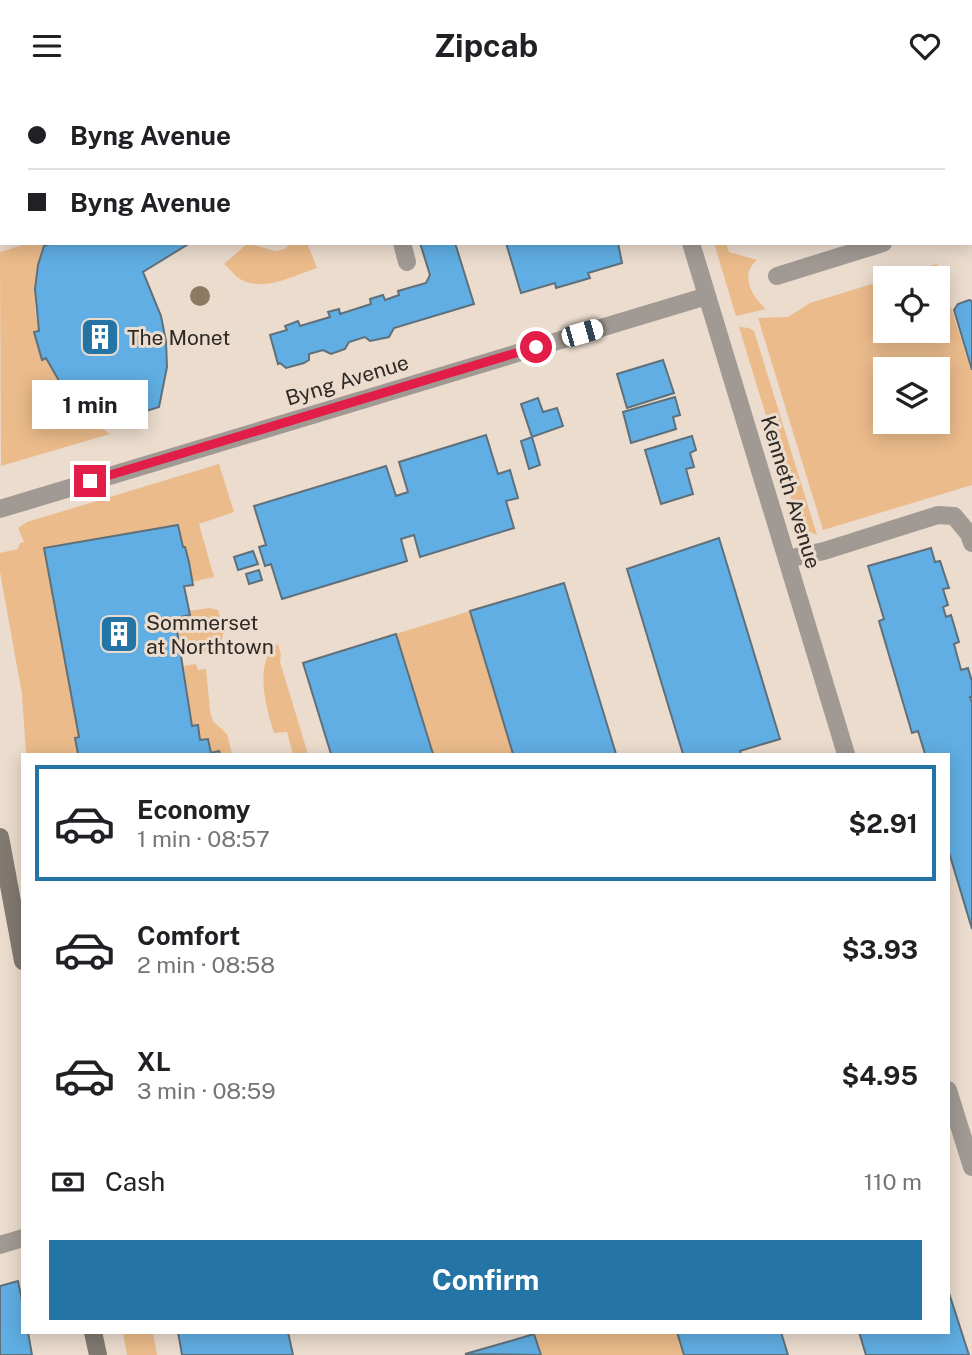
<!DOCTYPE html>
<meta charset="utf-8">
<style>
:root{--surface:#fff;--page:#f2f2f2;--text:#202124;--muted:#757577;--line:#e0e0e0;--accent:#2474a6}
body{margin:0;font-family:"Public Sans",sans-serif;background:var(--page);color:var(--text);height:100vh;display:flex;flex-direction:column;font-size:26px;white-space:nowrap}
*{box-sizing:border-box;margin:0}
p{font-size:23px;color:var(--muted)}
.icon{flex:none;width:38px;height:38px;fill:none;stroke:currentColor;stroke-width:2;stroke-linecap:round;stroke-linejoin:round}
.map{position:relative;flex:1;overflow:hidden}
.panel{position:absolute;left:21px;top:662px;width:929px;height:581px;display:flex;flex-direction:column;background:var(--surface);border-radius:0px;box-shadow:0 4px 18px #0003}
.panel>*{flex:none}
.top-card{position:absolute;left:0px;top:0px;width:973px;height:154px;box-shadow:0 4px 18px #0003;display:grid;align-content:center;height:154px;padding:0 28px;background:var(--surface)}
.fabs{position:absolute;left:873px;top:175px;display:grid;gap:14px}
.fabs a{display:grid;place-items:center;width:77px;height:77px;border-radius:0px;background:var(--surface);box-shadow:0 4px 18px #0003;font-size:35px}
.end{position:absolute;width:32px;height:32px;margin:-16px;border:9px solid #e11d48;background:#fff;box-shadow:0 0 0 4px #fff}
.from{border-radius:50%}
.bubble{position:absolute;height:49px;border-radius:0px;background:var(--surface);box-shadow:0 4px 18px #0003;font-size:23px;font-weight:700;line-height:49px;text-align:center}
.car{position:absolute;width:21px;height:42px;margin:-21px -10px;border-radius:9px;box-shadow:0 0 5px 2px #0007;background:linear-gradient(#fff 24%,#345 0 40%,#fff 0 76%,#345 0 86%,#fff 0)}
.top-card b{display:flex;align-items:center;gap:24px;height:66px;font-size:26px}
.top-card b+b{border-top:2px solid var(--line)}
.top-card i{width:18px;height:18px;background:var(--text)}
ul{padding:12px 0 0;list-style:none}
li{display:flex;align-items:center;gap:21px;height:116px;margin:0 14px 10px;padding:0 14px;border:4px solid transparent;border-radius:0px}
li div{flex:1}
li b{display:block;font-size:26px}
li em{font-style:normal;font-weight:700}
li.active{border-color:var(--accent)}
li>.icon{width:63px;height:63px;stroke-width:1.5}
.pay{display:flex;align-items:center;gap:18px;height:77px;padding:0 28px;font-size:26px}
.pay p{margin-inline-start:auto}
.action{display:flex;gap:14px;margin-top:auto;padding:14px 28px}
.action a{flex:1;height:80px;border-radius:0px;background:var(--accent);color:#fff;font-size:28px;font-weight:700;line-height:80px;text-align:center}
header{display:flex;justify-content:space-between;align-items:center;height:91px;padding:0 28px;background:var(--surface);font-size:32px;font-weight:700}
.map>svg:first-child{display:block}
</style>
<header><svg class="icon" aria-label="menu" viewBox="0 0 24 24"><path d="M4 6h16M4 12h16M4 18h16"/></svg>Zipcab<svg class="icon" aria-label="heart" viewBox="0 0 24 24"><path d="M12 20l-8-8c-3-5 5-10 8-4 3-6 11-1 8 4z"/></svg></header>
<div class="map">
<svg width="972" height="1264" viewBox="0 0 972 1264">
<rect width="100%" height="100%" fill="#ebdcce"/>
<path fill="#ebbb8b" fill-rule="evenodd" d="M29,152H42L44,155C35,182 31,211 39,240L34,242L42,268L46,267C60,299 81,323 110,343L1,375L0,161Z
M248,152L275,160L285,158L290,152H307L317,177C295,184 262,202 240,188C233,184 230,177 224,173Z
M714,152H726L729,161L757,169C739,184 752,206 766,218L736,225Z
M937,173L972,282V394L823,439L758,227L788,226L810,212L885,189L886,240H938V187H890ZM886,278H938V331H886Z
M739,236L749,237L754,240L817,444L810,441L799,433Z
M219,373L234,421L199,433L214,486L192,491L178,434L44,458L79,646L75,647L78,663H26L22,603L0,481V462L18,458L20,452L24,451L18,437L27,431Z
M209,517L218,519L224,538L220,560L202,562L200,555L181,558L175,527L189,524V520Z
M470,520L513,663H433L396,543Z
M278,553L281,564L280,571L308,663H293L287,641L274,642C266,618 253,569 278,553Z
M196,573L198,579L206,578L210,620L213,630L227,643L232,663H220L219,660L211,662L200,649L198,634L192,635L184,575Z
M123,1241H153L157,1264H127Z
M541,1241H677L684,1264H541L534,1243Z"/>
<path fill="#60aee3" stroke="#60707b" stroke-width="2" d="M467,0H577V2H468Z
M52,152H190L143,181L161,225L166,250L167,276L159,316L98,335L81,320L66,302L46,267L42,269L34,241L39,240L35,198L38,174L44,155Z
M420,152H455L474,213L394,237L389,246L370,250L365,246L349,251L345,258L331,263L323,259L309,263V269L304,272L286,277L280,272L278,273L270,244L287,239L285,235L298,230L300,235L330,226L328,221L339,218L340,223L371,213L370,208L383,204L385,209L399,204L398,200L426,192L430,184Z
M506,152H618L622,172L588,182L590,187L556,197L555,192L521,202Z
M969,209L972,210V279L954,219L958,213Z
M663,269L674,302L627,317L617,283Z
M675,306L680,324L673,326L676,338L631,352L623,321Z
M538,307L543,321L557,317L563,335L532,346L521,313Z
M486,344L498,383L510,379L518,407L506,410L514,437L420,466L414,444L401,448L407,470L282,508L271,473L265,475L259,456L266,454L254,415L386,375L396,405L408,401L399,371Z
M692,345L696,359L690,362L694,376L686,378L693,403L661,413L645,359Z
M532,346L540,374L529,378L521,350Z
M178,434L183,456H185L189,471L193,494L184,495L190,524L175,527L192,635L198,634L200,649L208,648L211,662L219,660L220,663H78L75,647L79,646L44,457Z
M719,447L780,648L740,660L741,663H683L627,478Z
M931,457L935,471L940,470L949,497L943,498L948,514L943,516L946,526L951,524L959,551L954,553L961,579L968,577L972,591V606H970L972,612V838L948,758V663H925L918,640L912,642L879,530L884,528L868,475Z
M253,460L258,473L238,479L234,466Z
M259,479L262,489L249,493L246,483Z
M564,492L616,663H513L498,613L470,520Z
M396,543L433,663H331L303,572Z
M18,1190L23,1214V1241H28L32,1264H0V1195Z
M948,1199L969,1264H866L859,1241H948Z
M178,1241H288L293,1264H182Z
M677,1241H781L788,1264H684Z
M534,1243L541,1264L465,1263L507,1251Z"/>
<g fill="none" stroke-linecap="round" stroke-linejoin="round">
<path stroke="#a19a94" stroke-width="18" d="M241,0V2
M402,152L407,171
M787,468L824,460L938,424L954,425L969,443L972,452"/>
<path stroke="#a19a94" stroke-width="18" d="M646,0V2
M971,125H972
M691,152L846,663
M777,185L883,152
M0,418L707,205
M948,999L972,1076
M0,1154L23,1147"/>
<path stroke="#827970" stroke-width="18" d="M0,746L23,870
M93,1241L98,1264"/>
</g>
<circle fill="#8e7963" cx="200" cy="205" r="10"/>
<g fill="none" stroke-linecap="round" stroke-linejoin="round">
<path stroke="#e11d48" stroke-width="9" d="M90,390L536,256"/>
</g>
<defs>
<g id="building-square" transform="scale(2.0125)"><rect x="-9" y="-9" width="18" height="18" rx="4" fill="#2474a6" stroke="#ebdcce"/><path d="M-4-6H4V6H1V3H-1V6H-4ZM-2.5-4.3h1.7v1.8h-1.7ZM.8-4.3h1.7v1.8H.8ZM-2.5-1h1.7V.8h-1.7ZM.8-1h1.7V.8H.8Z" fill="#fff"/></g>
</defs>
<g fill-rule="evenodd">
<use href="#building-square" x="100" y="246"/>
<use href="#building-square" x="119" y="543"/>
</g>
<g text-anchor="middle" dominant-baseline="central" stroke-width="6" stroke-linejoin="round" paint-order="stroke">
<g font-size="21" fill="#2e2923" stroke="#ebdcce" text-anchor="start">
<text x="127" y="246">The Monet</text>
<text x="146" y="531">Sommerset<tspan x="146" dy="24">at Northtown</tspan></text>
</g>
<g font-size="21" fill="#2e2923" stroke="#ebdcce">
<text transform="translate(347 289) rotate(-17)">Byng Avenue</text>
<text transform="translate(791 401) rotate(73)">Kenneth Avenue</text>
</g>
</g>
</svg>
<div class="fabs">
<a><svg class="icon" aria-label="locate" viewBox="0 0 24 24"><circle cx="12" cy="12" r="6"/><path d="M12 2v4M12 18v4M2 12h4M18 12h4"/></svg></a>
<a><svg class="icon" aria-label="layers" viewBox="0 0 24 24"><path d="M12 4l9 5-9 5-9-5zM3 14l9 5 9-5"/></svg></a>
</div>
<i class="end from" style="left:536px;top:256px"></i>
<i class="end" style="left:90px;top:390px"></i>
<div class="bubble" style="left:32px;top:289px;width:116px">1 min</div>
<i class="car" style="left:582px;top:242px;rotate:74deg"></i>
<div class="top-card">
<b><i class="from"></i>Byng Avenue</b>
<b><i></i>Byng Avenue</b>
</div>
<section class="panel">
<ul>
<li class="active"><svg class="icon" aria-label="car" viewBox="0 0 24 24"><path d="M5 17H2v-5l4-1 3-4h7l3 4 3 1v5h-3M9 17h6M6 11h13"/><circle cx="7" cy="17" r="2"/><circle cx="17" cy="17" r="2"/></svg><div><b>Economy</b><p>1 min · 08:57</p></div><em>$2.91</em></li>
<li><svg class="icon" aria-label="car" viewBox="0 0 24 24"><path d="M5 17H2v-5l4-1 3-4h7l3 4 3 1v5h-3M9 17h6M6 11h13"/><circle cx="7" cy="17" r="2"/><circle cx="17" cy="17" r="2"/></svg><div><b>Comfort</b><p>2 min · 08:58</p></div><em>$3.93</em></li>
<li><svg class="icon" aria-label="car" viewBox="0 0 24 24"><path d="M5 17H2v-5l4-1 3-4h7l3 4 3 1v5h-3M9 17h6M6 11h13"/><circle cx="7" cy="17" r="2"/><circle cx="17" cy="17" r="2"/></svg><div><b>XL</b><p>3 min · 08:59</p></div><em>$4.95</em></li>
</ul>
<div class="pay"><svg class="icon" aria-label="cash" viewBox="0 0 24 24"><path d="M3 7h18v10H3z"/><circle cx="12" cy="12" r="2"/></svg>Cash<p>110 m</p></div>
<div class="action"><a>Confirm</a></div>
</section>
</div>
